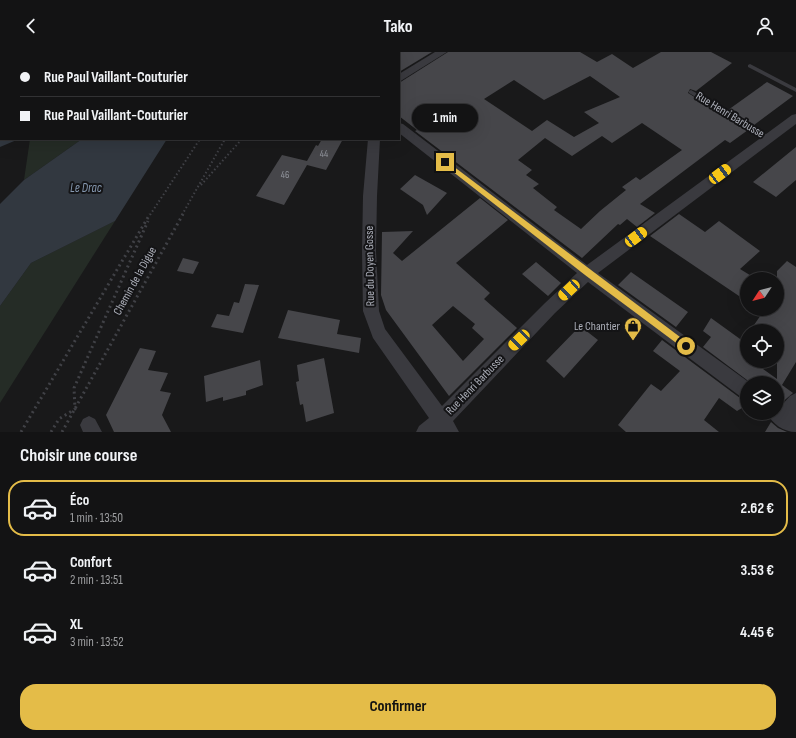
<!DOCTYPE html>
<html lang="fr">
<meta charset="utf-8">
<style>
:root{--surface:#131314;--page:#202022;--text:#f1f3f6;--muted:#9d9ea0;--line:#323234;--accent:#e4bc48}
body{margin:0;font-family:"Sofia Sans Condensed",sans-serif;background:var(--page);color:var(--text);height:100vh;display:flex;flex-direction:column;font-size:15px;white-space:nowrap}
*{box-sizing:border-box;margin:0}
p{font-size:13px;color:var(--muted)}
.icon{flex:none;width:22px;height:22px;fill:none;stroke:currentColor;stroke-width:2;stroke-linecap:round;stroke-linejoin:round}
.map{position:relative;height:380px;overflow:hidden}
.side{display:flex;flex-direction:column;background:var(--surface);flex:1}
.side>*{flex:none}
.guide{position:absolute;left:0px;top:0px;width:400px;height:88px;box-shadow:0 4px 16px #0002,0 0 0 1px var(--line);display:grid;align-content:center;height:88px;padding:0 20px;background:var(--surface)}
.needle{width:26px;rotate:234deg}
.buttons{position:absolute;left:740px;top:220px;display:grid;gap:8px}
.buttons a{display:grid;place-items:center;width:44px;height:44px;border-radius:50%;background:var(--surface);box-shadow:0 4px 16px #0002,0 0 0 1px var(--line);font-size:20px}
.end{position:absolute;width:18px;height:18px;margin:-9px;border:5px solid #e4bc48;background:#111;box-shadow:0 0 0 2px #111}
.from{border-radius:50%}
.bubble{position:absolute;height:28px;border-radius:14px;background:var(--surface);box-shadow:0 4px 16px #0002,0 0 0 1px var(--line);font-size:13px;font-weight:700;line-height:28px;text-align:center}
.car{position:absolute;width:12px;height:24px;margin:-12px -6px;border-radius:5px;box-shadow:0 0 3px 1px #0007;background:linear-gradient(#f5c518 24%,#345 0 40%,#f5c518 0 76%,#345 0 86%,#f5c518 0)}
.guide b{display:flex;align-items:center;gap:14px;height:38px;font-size:15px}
.guide b+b{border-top:1px solid var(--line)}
.guide i{width:10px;height:10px;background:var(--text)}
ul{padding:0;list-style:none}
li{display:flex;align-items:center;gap:12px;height:56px;margin:0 8px 6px;padding:0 12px;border:2px solid transparent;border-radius:16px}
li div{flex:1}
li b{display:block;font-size:15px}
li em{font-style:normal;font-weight:700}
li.current{border-color:var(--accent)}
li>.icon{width:36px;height:36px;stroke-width:1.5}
h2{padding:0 20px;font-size:18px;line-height:48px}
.action{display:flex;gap:8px;margin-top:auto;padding:8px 20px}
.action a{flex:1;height:46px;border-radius:16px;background:var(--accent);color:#111;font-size:16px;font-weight:700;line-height:46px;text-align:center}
header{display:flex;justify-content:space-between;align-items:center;height:52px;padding:0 20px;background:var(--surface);font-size:18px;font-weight:700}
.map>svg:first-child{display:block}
</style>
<header><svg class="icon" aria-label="back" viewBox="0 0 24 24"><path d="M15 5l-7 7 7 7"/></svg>Tako<svg class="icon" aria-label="person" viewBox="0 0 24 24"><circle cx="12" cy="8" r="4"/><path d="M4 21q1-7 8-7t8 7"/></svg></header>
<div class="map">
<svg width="796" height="380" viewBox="0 0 796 380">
<rect width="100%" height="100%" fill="#19191a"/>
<path fill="#252c26" d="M30,87H82L24,128Z
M115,169L0,351V254L31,211Z"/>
<path fill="#323840" d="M0,0H24L1,1V87H19L0,95Z
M82,87H167L115,169L31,211L0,254V152L24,128Z"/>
<path fill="#46464a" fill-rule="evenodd" d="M399,0H432L399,20Z
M448,0H580L597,10L612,2L633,16L661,0H711L732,11L696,39L690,37L688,41L748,78L730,91L725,88L640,152L655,161L637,175L627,167L620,173L618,172L582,206L415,79L417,78L399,64V31ZM590,24L620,45L584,60L599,71L574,85L547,68L532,79L484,47L514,28L544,48ZM642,71L682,98L640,128L636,125L622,135L626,138L600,159L581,177L554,158L557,155L533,136L539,132L526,123L532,118L518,108L545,86L572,104L602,84L612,91Z
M767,30L793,44L754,73L728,58Z
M322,87H343L326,118L307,113L284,153L256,144L282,103L307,109L316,93L318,94Z
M796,95V128L776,145L753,130Z
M415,123L447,141L427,163L423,153L400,137Z
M480,146L508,168L456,211L490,241L484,247L517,276L449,344L386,258L381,243L382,180L413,179L393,201L402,209ZM453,254L475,272L472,276L484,287L463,309L432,273Z
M679,162L705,180L719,169L760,199L740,217L753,225L752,227H747V233L739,244L650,184Z
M183,206L199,210L193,222L177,219Z
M787,209L796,215V310L782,333L793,341L780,352H777V331H751L703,295L711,285L703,279L711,266L747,292V309H752L777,327V279H764L754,273L765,257H777V219Z
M536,210L561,231L548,244L522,222Z
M631,220L688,260L676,275L618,233Z
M245,232L259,233L243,281L211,275L217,262L229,264L234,250L239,251Z
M288,258L340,268L337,282L361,286L359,301L278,286Z
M580,274L598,288L564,326L546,309Z
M662,288L740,346L747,349V353L737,359L719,346L704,368L719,380H626L618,373L651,332L661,339L680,319L653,299Z
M140,296L156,299L148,318L168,321L160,339L171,341L162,363L171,380H114L106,363Z
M324,306L334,361L306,370L303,352L300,353L296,330L299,329L297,313Z
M260,308L263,333L246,339V343L223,349V345L206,350L204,324Z
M771,370L778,376L787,380H765Z"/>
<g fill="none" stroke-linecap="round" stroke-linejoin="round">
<path stroke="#404146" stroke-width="2" stroke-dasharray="1.5 2.5" stroke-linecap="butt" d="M201,133L242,87
M150,163L200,87
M182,163L225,87"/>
<path stroke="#404146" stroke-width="3" stroke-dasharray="2 3.5" stroke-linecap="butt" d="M21,380L150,162
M51,380L59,367L75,357L74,336L148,169
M62,380L183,162"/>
<path fill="#3a3a3f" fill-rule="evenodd" d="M750,12L796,36V40L748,15V13Z
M691,38L771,85V87H767L689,41V39Z"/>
<path fill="#3a3a3f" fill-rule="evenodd" d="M306,0H316V1H306Z
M435,0H447L399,30V22Z
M796,62V72L598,221L750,331H747V348L741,345L588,230L555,261L453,369L459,380H416L419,374L429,366L373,286L363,259L362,199L363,144L368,87H380L377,144L376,199L379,259L385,277L442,354L545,251L577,221L399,81V71L403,72L587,213L792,63Z
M796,341V380C784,380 772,372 767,361H777V353L781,354L790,344Z
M89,364L95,367L102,380H83L80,373L83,367Z"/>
</g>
<path fill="#e4bc48" d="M445,108L688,291V296H683L585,223L443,112L442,110Z"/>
<defs>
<g id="shop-pin" transform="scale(0.9)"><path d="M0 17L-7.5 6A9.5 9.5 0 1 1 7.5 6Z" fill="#e4bc48" stroke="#141416"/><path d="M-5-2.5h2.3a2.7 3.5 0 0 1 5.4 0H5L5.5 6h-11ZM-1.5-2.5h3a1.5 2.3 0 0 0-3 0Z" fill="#111"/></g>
</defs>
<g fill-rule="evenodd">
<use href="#shop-pin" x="633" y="274"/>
</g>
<g text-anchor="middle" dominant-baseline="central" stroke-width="4" stroke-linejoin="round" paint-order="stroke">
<g font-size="10" fill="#92959d">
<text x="324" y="102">44</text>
<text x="285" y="123">46</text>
</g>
<g font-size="12" fill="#acafb9" stroke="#141416">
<text transform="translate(730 63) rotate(31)">Rue Henri Barbusse</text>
<text transform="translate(370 214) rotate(-91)">Rue du Doyen Gosse</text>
<text transform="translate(135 229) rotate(-61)">Chemin de la Digue</text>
<text transform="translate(475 333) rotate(-46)">Rue Henri Barbusse</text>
</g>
<g font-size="12" fill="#acafb9" stroke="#141416" text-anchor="end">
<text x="620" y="274">Le Chantier</text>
</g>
<g font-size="13" font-style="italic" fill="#8699b1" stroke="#141416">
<text x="86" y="136">Le Drac</text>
</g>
</g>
</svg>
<div class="buttons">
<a><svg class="needle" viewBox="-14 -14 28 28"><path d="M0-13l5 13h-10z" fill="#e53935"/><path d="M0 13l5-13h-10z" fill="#9d9ea0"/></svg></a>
<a><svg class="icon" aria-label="locate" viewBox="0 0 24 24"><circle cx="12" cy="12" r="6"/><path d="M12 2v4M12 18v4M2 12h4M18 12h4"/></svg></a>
<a><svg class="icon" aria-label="layers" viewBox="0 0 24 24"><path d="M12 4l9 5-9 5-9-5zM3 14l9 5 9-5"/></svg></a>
</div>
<i class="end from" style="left:686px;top:294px"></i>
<i class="end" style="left:445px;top:110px"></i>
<div class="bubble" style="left:412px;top:52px;width:66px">1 min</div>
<i class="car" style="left:720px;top:122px;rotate:53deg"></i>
<i class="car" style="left:636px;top:185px;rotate:53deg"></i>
<i class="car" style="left:569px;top:238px;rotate:227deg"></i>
<i class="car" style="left:519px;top:288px;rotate:226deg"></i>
<div class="guide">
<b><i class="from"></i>Rue Paul Vaillant-Couturier</b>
<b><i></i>Rue Paul Vaillant-Couturier</b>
</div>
</div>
<section class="side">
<h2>Choisir une course</h2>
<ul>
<li class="current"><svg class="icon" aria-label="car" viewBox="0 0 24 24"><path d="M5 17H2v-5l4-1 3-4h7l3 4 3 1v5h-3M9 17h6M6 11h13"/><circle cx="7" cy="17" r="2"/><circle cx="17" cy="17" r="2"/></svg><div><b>Éco</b><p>1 min · 13:50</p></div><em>2.62 €</em></li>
<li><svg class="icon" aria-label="car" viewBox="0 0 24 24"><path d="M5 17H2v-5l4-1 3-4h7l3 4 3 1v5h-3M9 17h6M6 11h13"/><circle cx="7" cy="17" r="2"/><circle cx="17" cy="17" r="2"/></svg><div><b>Confort</b><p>2 min · 13:51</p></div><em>3.53 €</em></li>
<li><svg class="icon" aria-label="car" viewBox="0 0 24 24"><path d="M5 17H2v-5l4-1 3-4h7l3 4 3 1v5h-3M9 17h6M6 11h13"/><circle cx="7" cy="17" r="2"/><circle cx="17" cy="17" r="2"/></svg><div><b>XL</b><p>3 min · 13:52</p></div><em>4.45 €</em></li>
</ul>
<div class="action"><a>Confirmer</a></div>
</section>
